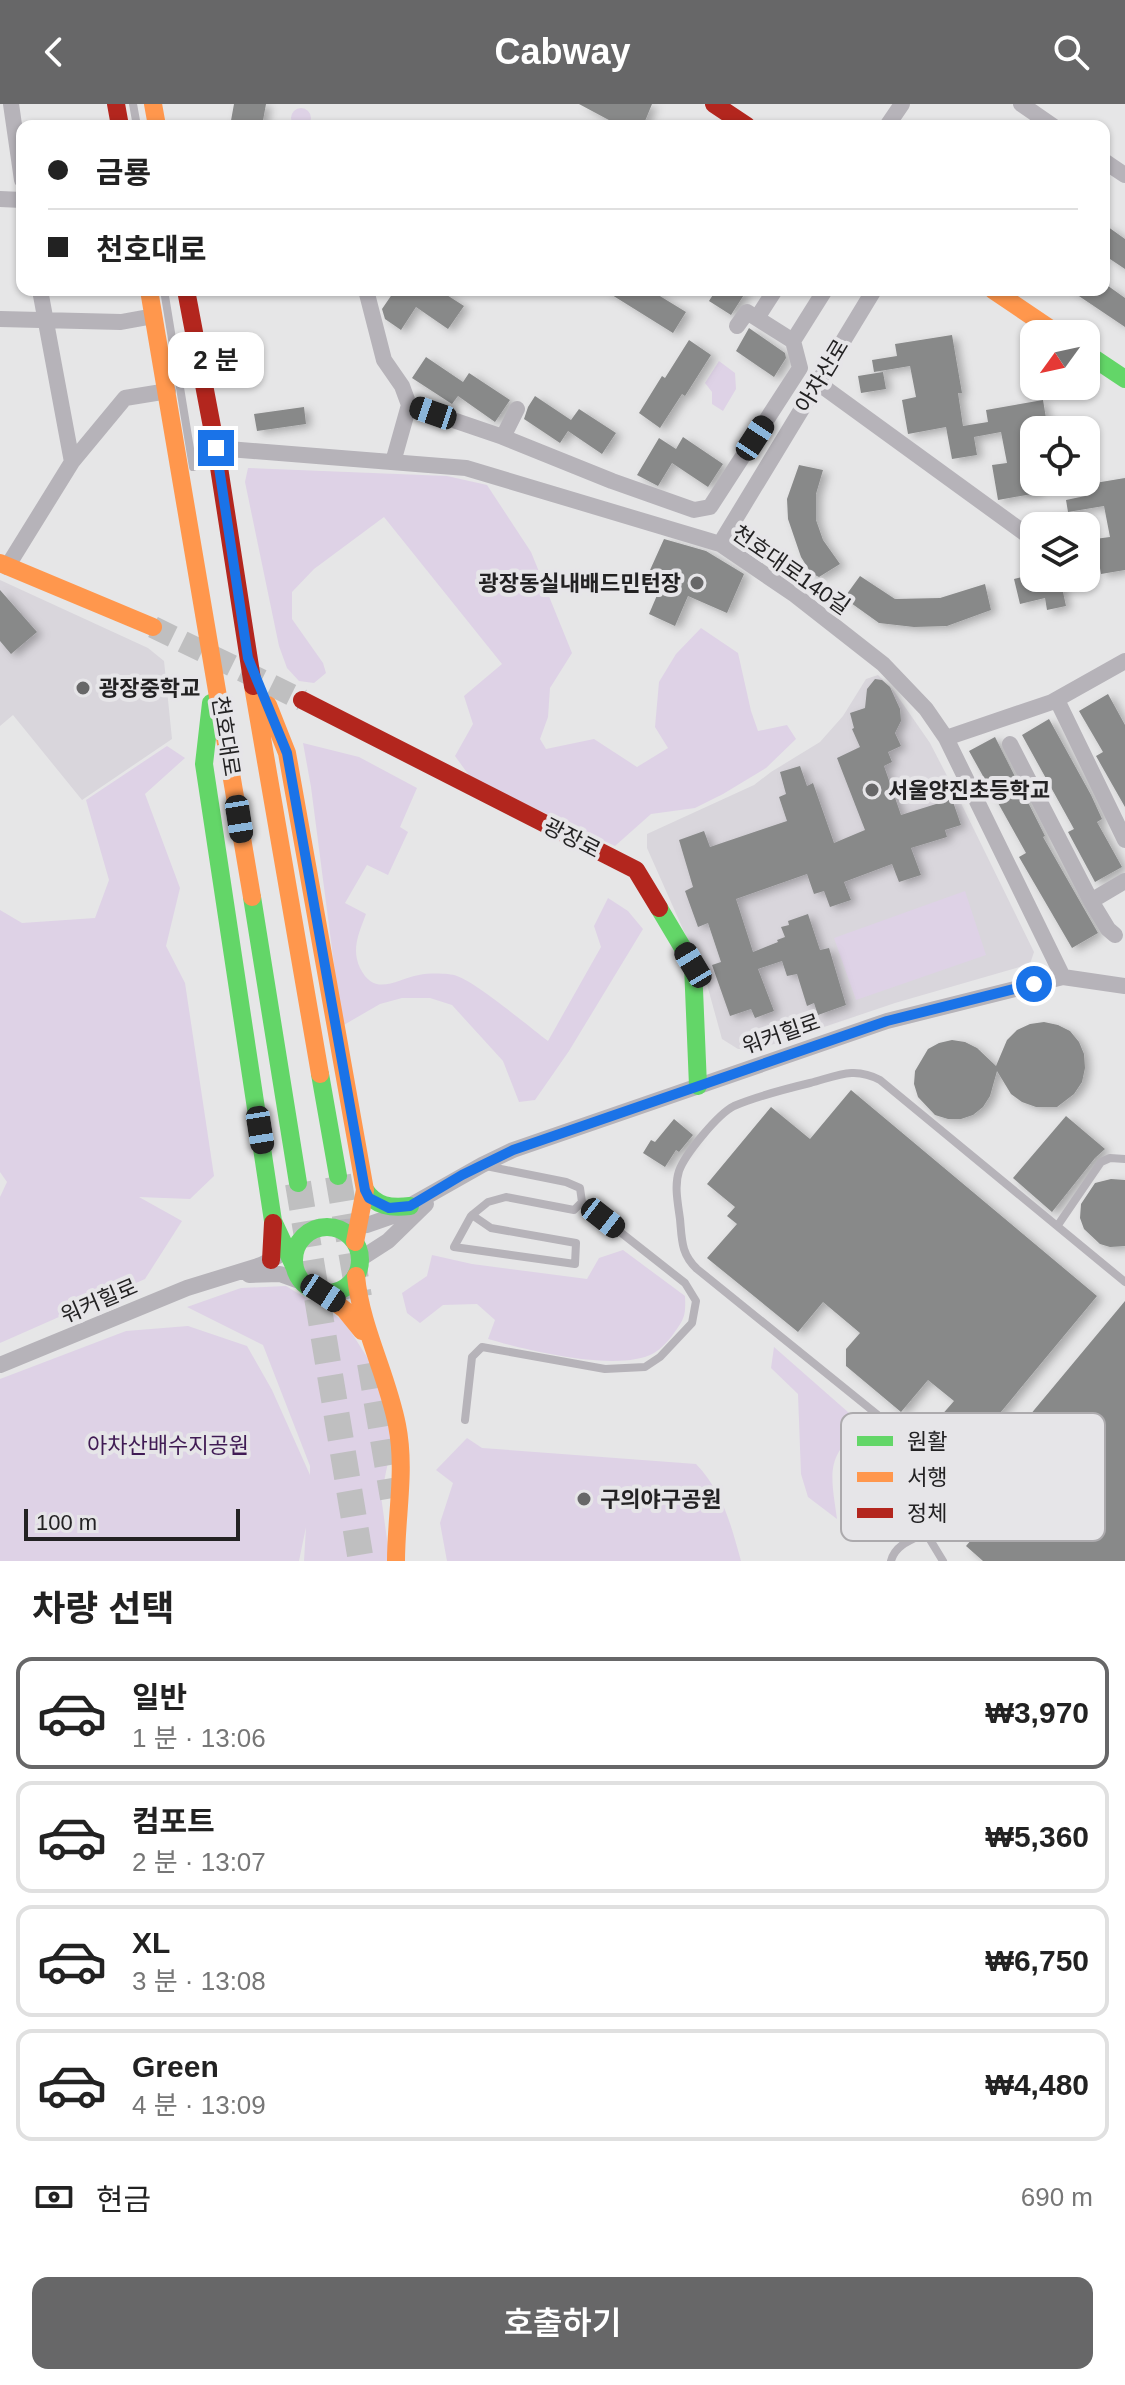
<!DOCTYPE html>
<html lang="ko">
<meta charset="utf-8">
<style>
:root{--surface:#fff;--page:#f6f6f6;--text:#222;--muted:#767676;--line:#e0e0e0;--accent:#676768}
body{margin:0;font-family:Arial,"Noto Sans KR",sans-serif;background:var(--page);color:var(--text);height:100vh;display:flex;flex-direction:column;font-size:30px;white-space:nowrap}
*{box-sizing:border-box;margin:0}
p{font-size:26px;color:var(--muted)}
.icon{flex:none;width:44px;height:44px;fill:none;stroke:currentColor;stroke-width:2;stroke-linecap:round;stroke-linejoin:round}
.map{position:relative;height:1457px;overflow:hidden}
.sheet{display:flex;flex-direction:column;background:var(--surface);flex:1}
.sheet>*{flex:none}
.hud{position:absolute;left:16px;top:16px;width:1094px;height:176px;border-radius:16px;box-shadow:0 2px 6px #0004;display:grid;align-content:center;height:176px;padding:0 32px;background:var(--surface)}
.needle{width:52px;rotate:237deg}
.tools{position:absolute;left:1020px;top:216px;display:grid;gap:16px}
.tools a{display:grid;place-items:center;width:80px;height:80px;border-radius:16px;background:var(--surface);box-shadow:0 2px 6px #0004;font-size:40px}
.scale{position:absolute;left:24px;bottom:20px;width:216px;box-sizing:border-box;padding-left:8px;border:4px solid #232223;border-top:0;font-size:22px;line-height:28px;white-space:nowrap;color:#232223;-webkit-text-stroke:6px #e6e5e8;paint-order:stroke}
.end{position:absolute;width:36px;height:36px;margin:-18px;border:10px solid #1a73e8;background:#fff;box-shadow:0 0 0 4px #fff}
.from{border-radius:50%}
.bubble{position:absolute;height:56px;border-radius:16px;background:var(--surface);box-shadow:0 2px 6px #0004;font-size:26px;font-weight:600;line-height:56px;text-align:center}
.car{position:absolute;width:24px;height:48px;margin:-24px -12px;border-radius:10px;box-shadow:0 0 6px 2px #0007;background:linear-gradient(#222 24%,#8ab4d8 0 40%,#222 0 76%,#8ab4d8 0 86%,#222 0)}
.hud b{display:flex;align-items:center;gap:28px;height:76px;font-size:30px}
.hud b+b{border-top:2px solid var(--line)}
.hud i{width:20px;height:20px;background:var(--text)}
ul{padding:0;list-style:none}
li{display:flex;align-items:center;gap:24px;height:112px;margin:0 16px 12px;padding:0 16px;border:4px solid var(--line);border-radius:16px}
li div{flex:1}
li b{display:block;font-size:30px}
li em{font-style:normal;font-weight:600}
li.current{border-color:var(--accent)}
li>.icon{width:72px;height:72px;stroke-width:1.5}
h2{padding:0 32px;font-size:36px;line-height:96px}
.pay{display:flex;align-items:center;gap:20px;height:88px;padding:0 32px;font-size:30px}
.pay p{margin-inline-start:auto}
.cta{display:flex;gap:16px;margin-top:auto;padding:16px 32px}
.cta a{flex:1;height:92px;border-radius:16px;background:var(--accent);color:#fff;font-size:32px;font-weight:600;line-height:92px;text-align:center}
header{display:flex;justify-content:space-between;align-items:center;height:104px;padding:0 32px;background:var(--accent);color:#fff;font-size:36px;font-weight:600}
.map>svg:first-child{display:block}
</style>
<header><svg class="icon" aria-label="back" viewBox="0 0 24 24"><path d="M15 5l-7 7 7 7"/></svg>Cabway<svg class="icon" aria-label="search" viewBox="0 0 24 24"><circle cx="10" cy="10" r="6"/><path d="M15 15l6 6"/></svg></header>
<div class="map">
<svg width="1125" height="1457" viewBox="0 0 1125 1457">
<defs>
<filter id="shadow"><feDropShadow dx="5.5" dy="3" stdDeviation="4" flood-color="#0004"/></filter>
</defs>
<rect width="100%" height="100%" fill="#e6e6e7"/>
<path fill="#d9d6dc" d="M0,476L148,544L164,557L172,635L82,696L13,611L0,622Z
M878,571L894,587L930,639L958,693L1034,848L1030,860L895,899L759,945H738L722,935L706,877L647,744V730L754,681L771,668L820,638L843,612L866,575Z"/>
<path fill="#ded2e6" d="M291 14a10 10 0 1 1 20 0a10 10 0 1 1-20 0Z
M719,257L735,269L736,285L723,307L712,300V288L705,279Z
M248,364L447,372L487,381L531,448L572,549L550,584L548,613L540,635L546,645L594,635L637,663L668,644L655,623L659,578L676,550L701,524L738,549L751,607L758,627L787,621L796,635L766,664L723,690L695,704L651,710L615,742L471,674L455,652L473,620L464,592L502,560L384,413L314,465L292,488V515L323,559L326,569L314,579L299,577L287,564L279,542L245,378Z
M303,639L359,653L417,684L400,723L408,728L388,771L367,761L345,799L366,810C359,829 351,845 360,864C375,894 396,875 419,871C429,869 448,869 457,872C477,879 528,922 548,937L601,843L594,822L608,794L628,807L643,825L569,947L535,996L519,998L503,957L452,901L430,894H402L380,900L342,922L311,683Z
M167,642L185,654L145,690L180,784L166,842L185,879L214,1072L190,1095L139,1093L182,1117L145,1175L0,1239V1093L7,1078L0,1068V806L22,819L95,814L109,776L86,696Z
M965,787L986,851L856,896L834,834Z
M623,1146L685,1192C686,1213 684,1215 672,1232C667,1238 661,1245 654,1249C619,1269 526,1246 488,1235L495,1216L477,1200L443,1201L420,1219L407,1209L402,1189L427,1172L432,1151L472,1160L587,1175L599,1154Z
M286,1182L344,1217L381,1275L392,1339L381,1392L390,1457H304L306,1423L299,1457H0V1275L126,1227L188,1222L247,1242L272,1286L310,1371V1362L263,1241L187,1203L241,1184Z
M774,1243L865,1323C824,1350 831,1371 837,1415L808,1393L801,1370L798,1290L771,1264Z
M467,1334L482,1344L696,1360C723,1388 731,1421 741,1457H447L440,1419L453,1379L436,1366Z"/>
<path fill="#888989" filter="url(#shadow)" d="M234,0H266L262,22H230Z
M579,0H652L643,22H620Z
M1104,120L1125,135V165L1104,151Z
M1104,179L1125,194V223L1070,186H1104Z
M395,186H412L420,192L424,186H439L464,202L448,225L416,203L401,226L385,215L382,205Z
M604,186H650L686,208L673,229Z
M716,186H747L731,211L709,197Z
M749,224L785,249L786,254L774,273L736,247Z
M952,231L962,289H958L963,322L988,318L986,306L1043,296L1048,326H1034V378H1036L1038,389L998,396L992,361L1007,359L1001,328L974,333L977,351L952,355L946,323L908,330L902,296L916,293L910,262L874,268L872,256L897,252L895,240Z
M689,236L711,251L685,292L682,290L660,324L639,309L662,272L665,274Z
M426,253L463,278L469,269L510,296L495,318L458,292L452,300L412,274Z
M883,268L886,285L861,289L858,272Z
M535,292L571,316L579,305L616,329L602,350L568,327L560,339L524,315L528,303Z
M304,303L306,320L257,327L254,310Z
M683,333L723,360L708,383L672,359L658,382L637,371L659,334L676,345Z
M799,361L823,366L816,390V416L823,436L840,460L819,473L811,469L801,453L788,415L787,395Z
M1125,374V466L1101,470L1095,435L1110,433L1104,402L1068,408L1066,396L1090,391L1089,380Z
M1077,408L1079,422H1053L1052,412Z
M664,435L706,447L744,470L727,509L688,492L675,522L649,510L661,482L646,475Z
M1034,470V474H1060L1066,502L1047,506L1045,494L1020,500L1014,475Z
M860,472L895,495L940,494L985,480L991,506L947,522L914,523L879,519L844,494Z
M0,486L37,528L11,550L0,537Z
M875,575L882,576L890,583L900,605L901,617L895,629L901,642L888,648L892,658L884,662L901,711L952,695L961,721L945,726L947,733L911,744L921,771L899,778L892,760L844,778L851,796L830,803L824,787L814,790L807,770L736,795L753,848L778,838L777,836L785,833L781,823L789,821L788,817L808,810L820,846L829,844L846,901L818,911L814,899L807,902L797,870L787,872L782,857L758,865L774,907L755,914L751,905L730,912L712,861L721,858L708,819L698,823L685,787L693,783L679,736L704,727L710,743L787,717L779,693L786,690L780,668L800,662L807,682L813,679L834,739L865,726L837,654L860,643L852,625L854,624L850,609L865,604L867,585Z
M1108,590L1125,621V703L1096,652L1103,648L1079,607Z
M1049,615L1091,691L1102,715L1097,718L1122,763L1095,778L1068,728L1074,725L1022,631Z
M995,633L1045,732L1043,733L1098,829L1072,844L1019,753L1026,749L969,647Z
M1044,918L1058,921L1070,927L1079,938L1084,950L1085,964L1082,978L1074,990L1057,1003H1036L1022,998L1011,990L997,967L990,992L983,1003L973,1011L961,1015H948L935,1011L918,993L914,980L915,967L928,945L939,939L952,936L965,938L977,944L996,962L1007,936L1017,926L1030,920Z
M851,986L1097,1192L966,1350L933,1321L954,1297L928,1276L901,1308L846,1262V1245L860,1229L823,1198L798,1228L707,1154L737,1120L727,1112L735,1103L707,1080L771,1003L810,1035Z
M1066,1012L1105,1045L1095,1054L1052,1108L1013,1074Z
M674,1015L693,1031L679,1048L676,1046L665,1063L643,1049L651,1036L655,1038Z
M1111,1075L1125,1076V1142L1110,1143L1100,1140L1084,1125L1080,1114L1081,1100L1095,1079Z
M1125,1197V1457H983L966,1442L972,1435L945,1413Z"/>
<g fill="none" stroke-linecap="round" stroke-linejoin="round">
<path stroke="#bfbfc0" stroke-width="22" stroke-dasharray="22 11" stroke-linecap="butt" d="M153,523L302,596"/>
<path stroke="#bfbfc0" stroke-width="26" stroke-dasharray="26 13" stroke-linecap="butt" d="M338,1072L359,1193
M298,1079L361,1457
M370,1259L393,1394"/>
<path stroke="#b6b3b9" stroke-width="8" d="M133,0L137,22
M164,186L193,363
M472,1111L491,1124L576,1139L575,1160L454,1143L471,1112L472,1111L488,1098L506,1093L574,1106L582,1098
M1058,1121L1101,1058L1110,1054L1125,1055
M465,1316L472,1253L482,1243L605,1265L645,1263L660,1253L692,1219L696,1197L685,1179L582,1098L580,1084L566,1078L486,1062
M889,1321L890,1334L926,1429L943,1457
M945,1371L889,1320L697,1165C681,1150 682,1136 680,1115C678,1100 674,1082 679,1067C685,1050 718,1010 734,1002C758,992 785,985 810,979C837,972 854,962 880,976L1125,1178
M891,1457C895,1441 911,1436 926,1429"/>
<path stroke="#b6b3b9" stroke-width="16" d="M11,0L22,76
M1021,0L1053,22
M887,22L902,0
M1104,57L1125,71
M0,95L22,96
M40,186L72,358
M366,186L384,256L402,282L409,301
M757,214L775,186
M0,215L121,218L154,212
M793,237L825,186
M818,279L1034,436
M503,333L517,305
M216,344L466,364L720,440L795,491L883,560L926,605L946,634L1063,873
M393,358L409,301L503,333L612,377L694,406L710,403L800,264L793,237L747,208L737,222
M720,440L874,186
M7,463L72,358L125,294L168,287
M1057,596L1125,736
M946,634L1052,598L1125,557
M1010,640L1091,797L1125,777
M1091,797L1108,825L1115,831
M336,1124L367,1121L390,1113L482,1061L513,1046L887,917L1063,873L1125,882
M360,1155L388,1137L426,1100
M249,1171L280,1170L302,1178
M0,1261L187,1184L261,1161L278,1152"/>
<path stroke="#63d668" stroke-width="18" d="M1086,249L1125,275
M211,599L204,660L273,1117L295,1164
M252,793L298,1079
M659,804L693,861L698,982
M320,970L338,1072
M365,1086C376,1103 391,1104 410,1102
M294 1156a33 33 0 1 1 66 0a33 33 0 1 1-66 0Z"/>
<path stroke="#ff974d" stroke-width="18" d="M153,0L157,22
M149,186L252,793
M993,186L1058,230
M0,459L153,523
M253,582L320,970
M268,601L287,649L365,1086L355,1138
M356,1172C361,1224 387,1270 397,1321C406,1366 396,1412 396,1457
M323,1189L345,1206L362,1227"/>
<path stroke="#b3261e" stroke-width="18" d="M116,0L120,22
M714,0L747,22
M186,186L216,344L253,582
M302,596L636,766L659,804
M271,1156L273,1119"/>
</g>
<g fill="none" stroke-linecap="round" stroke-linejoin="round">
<path stroke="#1a73e8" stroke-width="10" d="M216,344L248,554L287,649L365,1086L369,1094L389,1104L410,1102L462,1071L513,1046L887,917L1034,880"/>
</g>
<g fill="#676768" stroke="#e6e5e8" stroke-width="3">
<circle cx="697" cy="479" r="8"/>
<circle cx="83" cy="584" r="8"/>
<circle cx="872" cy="686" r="8"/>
<circle cx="584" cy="1395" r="8"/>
</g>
<g text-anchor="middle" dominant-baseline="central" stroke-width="8" stroke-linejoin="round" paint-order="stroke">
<g font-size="22" fill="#232223" stroke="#e6e5e8">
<text transform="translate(822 272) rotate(-59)">아차산로</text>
<text transform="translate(791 466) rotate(35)">천호대로140길</text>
<text transform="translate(226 632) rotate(81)">천호대로</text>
<text transform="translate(572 734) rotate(27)">광장로</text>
<text transform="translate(781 930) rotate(-19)">워커힐로</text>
<text transform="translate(99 1197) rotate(-23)">워커힐로</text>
</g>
<g font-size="22" font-weight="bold" fill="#232223" stroke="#e6e5e8" text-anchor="start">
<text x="681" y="479" text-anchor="end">광장동실내배드민턴장</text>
<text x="99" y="584">광장중학교</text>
<text x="888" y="686">서울양진초등학교</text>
<text x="600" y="1395">구의야구공원</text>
</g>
<g font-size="22" fill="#401b54" stroke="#e6e5e8">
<text x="168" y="1341">아차산배수지공원</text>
</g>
</g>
<rect x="841" y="1309" width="264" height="128" rx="12" fill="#e6e5e8" stroke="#acaaad" stroke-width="2"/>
<rect x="857" y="1332" width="36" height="10" fill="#63d668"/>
<rect x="857" y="1368" width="36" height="10" fill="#ff974d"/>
<rect x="857" y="1404" width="36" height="10" fill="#b3261e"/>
<g font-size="22" fill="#232223">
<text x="907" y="1345">원활</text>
<text x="907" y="1381">서행</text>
<text x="907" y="1417">정체</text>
</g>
</svg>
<div class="tools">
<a><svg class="needle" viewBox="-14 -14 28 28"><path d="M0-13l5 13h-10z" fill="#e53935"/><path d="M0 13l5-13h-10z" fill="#767676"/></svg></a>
<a><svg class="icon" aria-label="locate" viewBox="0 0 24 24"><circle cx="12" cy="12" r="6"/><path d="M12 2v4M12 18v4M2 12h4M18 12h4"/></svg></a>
<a><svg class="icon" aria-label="layers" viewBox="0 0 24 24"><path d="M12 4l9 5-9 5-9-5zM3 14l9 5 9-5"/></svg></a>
</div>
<div class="scale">100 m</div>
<i class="end from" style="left:1034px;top:880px"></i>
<i class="end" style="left:216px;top:344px"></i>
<div class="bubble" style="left:168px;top:228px;width:96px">2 분</div>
<i class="car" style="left:433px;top:309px;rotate:289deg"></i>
<i class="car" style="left:755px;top:334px;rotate:33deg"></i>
<i class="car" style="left:239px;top:715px;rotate:171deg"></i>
<i class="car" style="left:693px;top:861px;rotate:329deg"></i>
<i class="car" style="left:260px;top:1026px;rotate:171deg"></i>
<i class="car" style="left:603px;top:1114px;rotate:128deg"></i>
<i class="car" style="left:323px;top:1189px;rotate:123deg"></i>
<div class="hud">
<b><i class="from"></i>금룡</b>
<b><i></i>천호대로</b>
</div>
</div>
<section class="sheet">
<h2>차량 선택</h2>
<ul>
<li class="current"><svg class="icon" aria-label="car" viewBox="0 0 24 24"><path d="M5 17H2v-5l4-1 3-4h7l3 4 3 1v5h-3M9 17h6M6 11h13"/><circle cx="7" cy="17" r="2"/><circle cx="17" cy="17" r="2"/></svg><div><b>일반</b><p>1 분 · 13:06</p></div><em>₩3,970</em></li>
<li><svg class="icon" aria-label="car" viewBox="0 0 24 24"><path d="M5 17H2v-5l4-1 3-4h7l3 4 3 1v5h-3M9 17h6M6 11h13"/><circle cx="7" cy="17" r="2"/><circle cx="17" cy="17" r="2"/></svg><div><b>컴포트</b><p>2 분 · 13:07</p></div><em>₩5,360</em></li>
<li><svg class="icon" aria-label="car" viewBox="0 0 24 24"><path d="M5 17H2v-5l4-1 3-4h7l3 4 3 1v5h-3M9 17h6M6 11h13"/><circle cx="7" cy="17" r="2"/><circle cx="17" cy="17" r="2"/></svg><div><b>XL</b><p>3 분 · 13:08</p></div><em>₩6,750</em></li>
<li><svg class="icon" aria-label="car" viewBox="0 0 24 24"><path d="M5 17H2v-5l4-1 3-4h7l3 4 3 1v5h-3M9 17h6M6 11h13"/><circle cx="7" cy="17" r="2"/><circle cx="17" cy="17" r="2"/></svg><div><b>Green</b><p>4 분 · 13:09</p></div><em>₩4,480</em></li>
</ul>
<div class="pay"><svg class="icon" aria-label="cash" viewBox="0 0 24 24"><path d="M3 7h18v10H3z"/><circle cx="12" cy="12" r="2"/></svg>현금<p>690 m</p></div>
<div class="cta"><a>호출하기</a></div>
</section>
